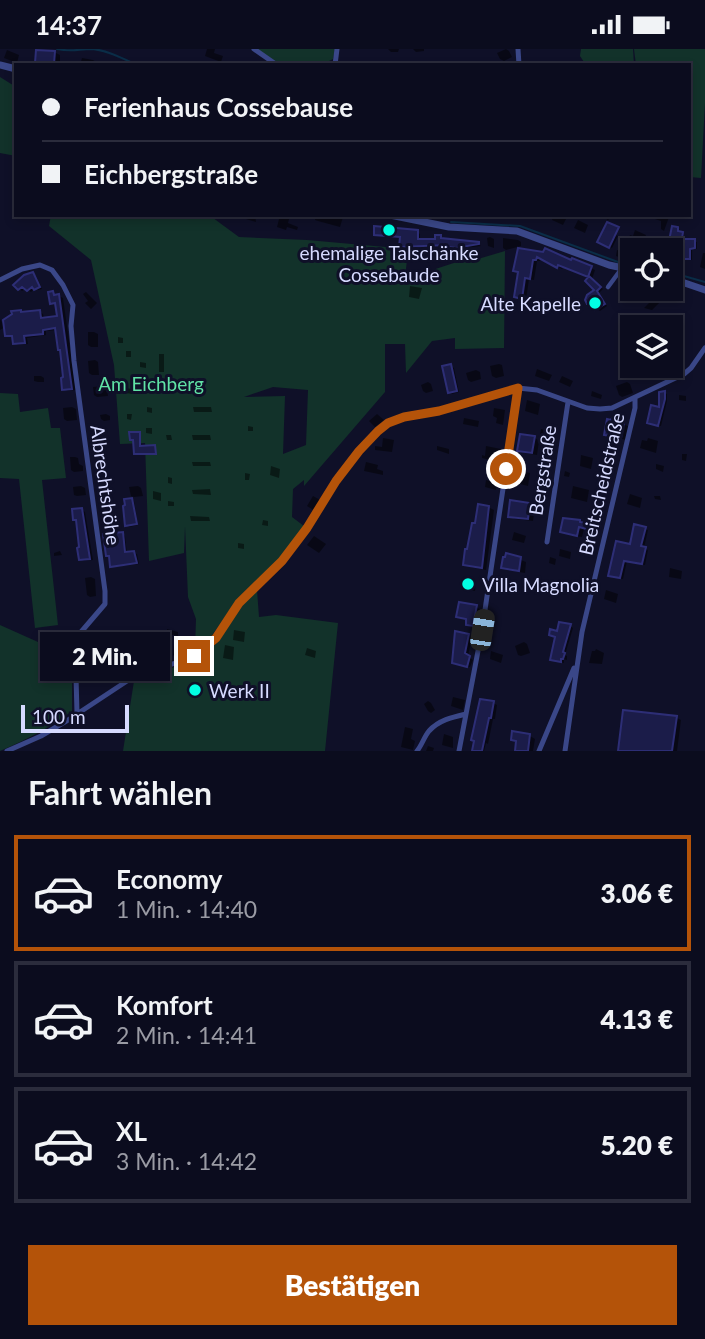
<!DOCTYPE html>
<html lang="de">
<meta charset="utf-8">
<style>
:root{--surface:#0b0c1e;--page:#191a2b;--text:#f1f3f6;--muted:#9a9ba4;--line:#2b2c3c;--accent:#b45309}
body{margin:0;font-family:Lato,sans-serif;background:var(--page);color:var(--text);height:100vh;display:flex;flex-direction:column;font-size:26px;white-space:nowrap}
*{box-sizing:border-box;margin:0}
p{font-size:23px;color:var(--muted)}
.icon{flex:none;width:38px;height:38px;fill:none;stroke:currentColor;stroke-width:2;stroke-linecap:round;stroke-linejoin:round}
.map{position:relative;height:702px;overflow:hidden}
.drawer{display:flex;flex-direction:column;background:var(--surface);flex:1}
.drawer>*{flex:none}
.top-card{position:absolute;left:14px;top:14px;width:677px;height:154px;border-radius:0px;box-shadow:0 4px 10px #0003,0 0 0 2px var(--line);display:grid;align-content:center;height:154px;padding:0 28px;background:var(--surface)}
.buttons{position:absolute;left:620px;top:189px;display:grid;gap:14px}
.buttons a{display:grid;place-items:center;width:63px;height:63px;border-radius:0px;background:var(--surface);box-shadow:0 4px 10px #0003,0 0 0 2px var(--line);font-size:35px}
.scale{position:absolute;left:21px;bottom:18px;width:108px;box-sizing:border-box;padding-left:7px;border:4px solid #d6daff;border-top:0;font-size:19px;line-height:24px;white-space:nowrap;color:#d6daff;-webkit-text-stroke:5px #0f1028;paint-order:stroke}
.end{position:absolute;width:32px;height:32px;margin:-16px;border:9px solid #b45309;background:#fff;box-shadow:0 0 0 4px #fff}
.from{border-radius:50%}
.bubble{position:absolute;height:49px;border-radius:0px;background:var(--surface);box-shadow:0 4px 10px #0003,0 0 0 2px var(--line);font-size:23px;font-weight:800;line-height:49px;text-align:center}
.car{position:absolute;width:21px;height:42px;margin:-21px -10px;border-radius:9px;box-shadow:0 0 5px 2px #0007;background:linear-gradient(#222 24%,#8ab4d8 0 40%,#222 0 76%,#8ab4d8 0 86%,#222 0)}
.top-card b{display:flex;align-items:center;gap:24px;height:66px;font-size:26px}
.top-card b+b{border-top:2px solid var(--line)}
.top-card i{width:18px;height:18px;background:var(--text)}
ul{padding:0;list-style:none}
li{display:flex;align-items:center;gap:21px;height:116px;margin:0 14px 10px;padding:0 14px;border:4px solid var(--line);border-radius:0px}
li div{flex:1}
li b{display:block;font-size:26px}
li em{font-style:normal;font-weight:800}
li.on{border-color:var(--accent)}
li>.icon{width:63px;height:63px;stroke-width:1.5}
h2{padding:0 28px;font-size:32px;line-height:84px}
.cta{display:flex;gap:14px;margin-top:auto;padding:14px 28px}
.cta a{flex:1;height:80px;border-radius:0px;background:var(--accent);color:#fff;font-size:28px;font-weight:800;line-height:80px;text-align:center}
.status{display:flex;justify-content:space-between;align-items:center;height:49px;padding:0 35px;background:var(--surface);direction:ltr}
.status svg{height:19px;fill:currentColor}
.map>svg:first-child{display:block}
</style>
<div class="status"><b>14:37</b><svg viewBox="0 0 49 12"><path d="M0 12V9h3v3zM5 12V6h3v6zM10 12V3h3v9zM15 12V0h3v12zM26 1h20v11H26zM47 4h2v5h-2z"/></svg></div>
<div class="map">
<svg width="705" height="702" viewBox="0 0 705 702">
<rect width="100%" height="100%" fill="#0f1028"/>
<path fill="#12322a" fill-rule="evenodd" d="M254,0H335L333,10L321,16H277Z
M581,0H633L634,16H586L580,7Z
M634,0H705V54L701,129L690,128V16H636Z
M0,28L16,38V107L0,104Z
M51,166H209L239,188L307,191L408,200L405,230L466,210H478L505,202L504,299L455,300V289L432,292L406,324L405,295H385V343L304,437V431L293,440L292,468L304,477L281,508L239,548L208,592L195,600L196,570L188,548L185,477L184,504L149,512L145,394L120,395L114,316L91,211L49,177ZM273,338L308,341L306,396L283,405L285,347L244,348Z
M0,344L18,345L20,363L48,359L51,379H60L66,429L42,431L58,576L35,579L19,430L0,429Z
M257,541L259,568L276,566L338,574L325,702H123L134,632L186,614L207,603L219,592L241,557Z
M0,576L38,593L72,596V662C49,679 26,691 0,702Z"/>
<path fill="#0007" d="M207,0H215L214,4L223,7L221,13L205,7Z
M388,0H399L398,3H391Z
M413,0H424V2L416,3Z
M506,0L509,2L512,8L504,12L500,10L497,4Z
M7,1L19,6L17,14L4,9Z
M54,3L60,6V16H41L37,13Z
M82,9L93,11L96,13L95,16H80Z
M244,166H255L256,173L246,170L243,169Z
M280,166H290L288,174L298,178L297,181L287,178L286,181L277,178Z
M316,166H330L335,168L336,166H340L343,168L340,178L318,172L315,171Z
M421,166H448L449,170H439Z
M554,166L567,168L563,176L552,171Z
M600,166H611L612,167L608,171Z
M649,166L669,168L664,182L661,180V172L652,169Z
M578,171L588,176L585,184L574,179Z
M678,180L680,181V184L684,186V192L697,193V200H692V211L685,209V199L674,197L673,207H670V201H660V193L671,194Z
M635,181L646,186L644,191L650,194L648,199L628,190L630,186L633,187Z
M605,182L618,187L612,199L600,192Z
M417,183L420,185V192H437L441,188L444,190L478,195L481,197L460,200L450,197L404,199L401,197V189L379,187L375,185Z
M490,188L494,190V199L488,197L487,189Z
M503,189L518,191L521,193V197L506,201L503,199Z
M519,201L572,213L573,211L595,221L592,230L603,240L599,244L607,257L600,262L589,254L597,241L590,228L563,217L562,220L541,208L540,212H537L534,231L529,230L526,251L516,247L520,223Z
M617,201L632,205V213L616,207Z
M703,204H705V220L700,218Z
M33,225L36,227L42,240L38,241L35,239L31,243L26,239L22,242L16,236Z
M626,234L632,235V240H633V254L625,252Z
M410,237L422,239L419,250L409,248Z
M646,240L662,253L661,252L652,261L644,259L653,250L644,246Z
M86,243L97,254L91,260L85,254L88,252L83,245Z
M53,244L63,249L76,341L68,342L64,340L65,330L57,281L46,282V286L27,289L28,295L18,296L15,294L14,288L7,286L20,262L25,265L40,263L43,265L44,270L59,268L57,256L51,254Z
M647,268L656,276L654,278H646L642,274Z
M0,270L5,278L0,281Z
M88,283H94L98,285V298H91L88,296Z
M118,288L123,289V294H118Z
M126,302H131V308H126Z
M159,305H164V323H159Z
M95,311L98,313L99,326H92L89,324L88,312Z
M140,313L146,314V319L140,318Z
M499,315L502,316L504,327L496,329L492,327L490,317Z
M677,315L680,317L683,323L674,327L671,325L668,318H658L655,317H666V318Z
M451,317L454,319L459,343L452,345L449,343Z
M537,320L552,326L549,332L535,327Z
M476,321L480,323L481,330L471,333L468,331L466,324Z
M34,327H41L44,329V333H38L34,332Z
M562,327L573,332L570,338L559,333Z
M428,333L431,335L433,342L426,344L423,342L421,336Z
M627,333L630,335L633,344L622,348L619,346L616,337Z
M104,337L107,339L108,347L97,348L94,346L93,338Z
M126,339L132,340V345L126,344Z
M592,342L602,346L601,350L591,347Z
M665,344L667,345V352L661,377L651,375L661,361Z
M679,346L686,347V352L679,351Z
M527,351L540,355L538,366L525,362Z
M72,358L76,360L77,371L67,372L64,370L63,359Z
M147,358L152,359V364L147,363Z
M193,358H211L212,363H194Z
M494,359L505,361L503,376L496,374L497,369L493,367Z
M106,365L110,367V371L104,372L101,370L100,366Z
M127,365H132L131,371L127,370Z
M377,365L384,371L375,378L369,372Z
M464,369L479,372L478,378L463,375Z
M619,372L629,378L627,391L611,388L606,385Z
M248,377L253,378V382H248Z
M146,379H152V385L146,384Z
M541,380L551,382L550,388L540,386Z
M166,386H171L172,391H167Z
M192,386H210L211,391H193Z
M534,388L539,392L537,406L525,404L519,401Z
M383,389L394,391L392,403L375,401V397L382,398Z
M648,389L658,392L656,404L640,399L642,391L647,392Z
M437,397L449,400V405L437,401Z
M486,397L501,400L499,413L482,409V406L485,407Z
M682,405H687L686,412L682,411Z
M581,406L593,409L591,420L580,417Z
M70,408H75L78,409L79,415L83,417V422L74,423L71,421Z
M192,413H210L211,417H193Z
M366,413L378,416L377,420L383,422V426L364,422Z
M656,415L664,417L663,423L656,420Z
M539,416L547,417L550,419V423L541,422L538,420Z
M271,417L280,420L279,429L270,426Z
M517,421L530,424L528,437L516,434L515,426L517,427Z
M565,422L570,424L569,428L564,427Z
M245,424L250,425L249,431H245Z
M168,428L172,429V435L168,434Z
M486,431L497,434L496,441L485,438Z
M81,437L85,439L86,446L77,447L74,446L73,438Z
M138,437L141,439L143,447L134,448L131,447L129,438Z
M573,437L589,441L587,453L571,449Z
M192,441L210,440L211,446L193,445Z
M153,442L161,444V452L153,450Z
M630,445L642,449L640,459L627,455Z
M313,447L322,452L315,462L307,457Z
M654,447H660L661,451L655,450Z
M132,450L134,452L138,476L129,478L127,476Z
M168,452L174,453V457H168Z
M530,455L535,458L533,472L515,470L510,467Z
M488,458L494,461L486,521L470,518L465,515L476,476Z
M82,461L85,463L93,511L84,512L80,510Z
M190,467L209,468L210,472H191Z
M263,471L268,472V477L262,476Z
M573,471L591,477L596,480V482L584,480L582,488L568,486L562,482Z
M645,480L648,481L644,499L648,501L645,516L627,512L623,530L613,528L632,497Z
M514,483L526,487L524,494L512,491Z
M123,485L125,487L127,505L134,504L137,505L139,515L114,518L112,517L111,508L107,506Z
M314,487L326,495L319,504L307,496Z
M238,494L244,495V500L238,499Z
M560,500L571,503L570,510L559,507Z
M60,502L62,506L54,507V504Z
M507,506L526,513L525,524L508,521L503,518Z
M550,508L556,510L555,516L549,514Z
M670,519L682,522L681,530L669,528Z
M91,528L95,530L96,547L90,548L87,546L85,529Z
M464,529L476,532L475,542L463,540Z
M606,541L618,545L616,554L604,550Z
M476,558L481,561L478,578H472L468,575V571L458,567Z
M570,577L573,579L565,606L567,607V611L564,610V614L555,612L559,584Z
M167,580L178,583V587L167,585Z
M234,581L245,583L244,593L233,591Z
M468,586L472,588L468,607L473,611L470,618L457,615Z
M524,593L527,595L530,604L521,607L518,606L515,597Z
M174,595L184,597L183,608H176L173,606Z
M225,596L234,598L233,611L223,609Z
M307,599L316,602L315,609L305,606Z
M596,600L604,604L602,615L589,614L592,602H595Z
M491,602L503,606L501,614L490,610Z
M453,648L465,651L463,661L451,657Z
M428,652L431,654L435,661L431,664L428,662L424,655Z
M493,654L497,656L495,670H493L488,695L486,694L484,702H474Z
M677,669L681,671L677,702H620Z
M405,678L413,680L411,690L415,692L413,701L401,698Z
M444,685L453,688V699L442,696Z
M530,687L535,690L533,702H517L518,693L513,690Z
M428,697L434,699L433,702H426Z"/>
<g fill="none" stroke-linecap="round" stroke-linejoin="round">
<path stroke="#0a2d47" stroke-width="2" d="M57,0C72,3 79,0 92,0C107,1 124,10 137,16
M358,166L361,167
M451,173L520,177L618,213L632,215
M670,223L705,233"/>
</g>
<path fill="#1b1c49" stroke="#2d2e76" stroke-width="2" d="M36,1L55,2L54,15L35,14Z
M607,173L619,178L609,199L597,193Z
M374,177L418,181V190H435V186H441V189L479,193V195L456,199L448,198V196L399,198L400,188L374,186Z
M672,177L678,178V182L683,183L682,190H695V199L690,200V210H683L684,199L672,197L671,201H658V191L669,192Z
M518,199L543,203L545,199L571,211L572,209L592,217L588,228L558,216L557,219L537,208L536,211H533L530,230L525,229L522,250L514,248L518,223L513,222Z
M33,223L40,238L34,241L32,238L27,242L22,238L18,241L13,236L24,226Z
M589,227L601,238L597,242L605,255L595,261L592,256L590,257L589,255H587L585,251L587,246L594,241L585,232Z
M53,242L54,246L59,245L72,340L62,341L61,329L63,328L60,301H58L55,279L43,281V285L24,287L25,294L13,295L12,287H5L3,271L12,265L11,262L21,261V263L40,261L41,269L57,267L55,254L50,255L48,243Z
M451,315L457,342L448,344L442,317Z
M665,342V350L658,377L647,374L651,356L659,358V343Z
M612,369L619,370V373L624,374L621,389L604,386L607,370L611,371Z
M129,383H140V397L155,396L156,405H134L133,391H130Z
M520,385L535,387L532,404L517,402Z
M132,449L137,475L125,477L123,457L125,456L124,450Z
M510,451L530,454L528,470L508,468Z
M478,455L489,457L482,519L463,516L465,500H467L472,474H475Z
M82,459L90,510L79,511L77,499L79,498L76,471H73L72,460Z
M563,469L580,471V473L591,475L590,481L579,478L577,487L560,483Z
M634,475L646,478L641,497L646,498L642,515L624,512L620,529L608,527L616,492L630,495Z
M123,483L125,503L134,502L137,514L110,518L109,507H106L103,485Z
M506,504L521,508L519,522L501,519L503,508H505Z
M459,553L477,556L473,577L466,576V570L456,568Z
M559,573L571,575L563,603L565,604L563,610H561V613L550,611L555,588L549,586L550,580L557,582Z
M455,582L469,585L465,604L470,607L467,618L452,614Z
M480,650L494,652L491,669H489L482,702H472L474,692L471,691Z
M623,661L677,667L672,702H618Z
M512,682L530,685L528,702H515L516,692L511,691Z"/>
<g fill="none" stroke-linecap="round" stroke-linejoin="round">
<path stroke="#3a4788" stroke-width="4.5" d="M608,238L622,219"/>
<path stroke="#3a4788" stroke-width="5" d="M254,0L277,16
M518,0L519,16
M335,16L337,0
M0,231L22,220L40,216L52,221L63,236L73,256L71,277L74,312L105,542V555L75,590L77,664
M547,493L568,353
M7,702L41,687L68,671L127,632L143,625L190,609L210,595L217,589L239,554L282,512L307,479L336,432L356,405L378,382L388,374L404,368L439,362L518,339L537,341L587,359L600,360L612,359L684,325L691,319L705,299
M417,702C422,696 424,688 429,682C439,671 453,668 466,665
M459,702L482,581L518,339
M539,702L574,619
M565,702L582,583L635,359V349"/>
<path stroke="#3a4788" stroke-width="7" d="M0,16L16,20
M390,166L449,178L517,182L609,216L632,221
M670,229L705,241"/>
</g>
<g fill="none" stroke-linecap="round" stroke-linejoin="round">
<path stroke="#b45309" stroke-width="9" d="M194,607L216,589L239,554L282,512L307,479L336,432L359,402L378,382L388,374L404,368L439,362L518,339L506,420"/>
</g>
<g fill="#02ffe3" stroke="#0f1028" stroke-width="2.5">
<circle cx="389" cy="181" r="7"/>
<circle cx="595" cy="254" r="7"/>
<circle cx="468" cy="535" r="7"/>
<circle cx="195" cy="641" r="7"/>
</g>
<g text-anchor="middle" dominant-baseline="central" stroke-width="6" stroke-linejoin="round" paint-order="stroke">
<g font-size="19" fill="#d6daff" stroke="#0f1028" text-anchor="start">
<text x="389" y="203" text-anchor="middle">ehemalige Talschänke<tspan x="389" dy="22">Cossebaude</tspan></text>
<text x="581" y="254" text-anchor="end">Alte Kapelle</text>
<text x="482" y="535">Villa Magnolia</text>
<text x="209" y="641">Werk II</text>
</g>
<g font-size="19" fill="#60e2a6" stroke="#0f1028">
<text x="151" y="334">Am Eichberg</text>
</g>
<g font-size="19" fill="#d6daff" stroke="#0f1028">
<text transform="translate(542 421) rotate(-81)">Bergstraße</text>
<text transform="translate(601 435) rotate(-77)">Breitscheidstraße</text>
<text transform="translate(106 436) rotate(82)">Albrechtshöhe</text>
</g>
</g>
</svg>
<div class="buttons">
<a><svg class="icon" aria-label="locate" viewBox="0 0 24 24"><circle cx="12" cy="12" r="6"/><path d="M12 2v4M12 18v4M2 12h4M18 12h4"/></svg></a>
<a><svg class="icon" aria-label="layers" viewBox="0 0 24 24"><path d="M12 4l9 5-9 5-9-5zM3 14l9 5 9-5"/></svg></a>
</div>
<div class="scale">100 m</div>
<i class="end from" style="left:506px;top:420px"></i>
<i class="end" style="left:194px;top:607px"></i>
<div class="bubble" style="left:40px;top:583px;width:130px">2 Min.</div>
<i class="car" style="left:482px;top:581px;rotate:9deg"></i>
<div class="top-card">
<b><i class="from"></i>Ferienhaus Cossebause</b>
<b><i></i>Eichbergstraße</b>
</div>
</div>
<section class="drawer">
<h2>Fahrt wählen</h2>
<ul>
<li class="on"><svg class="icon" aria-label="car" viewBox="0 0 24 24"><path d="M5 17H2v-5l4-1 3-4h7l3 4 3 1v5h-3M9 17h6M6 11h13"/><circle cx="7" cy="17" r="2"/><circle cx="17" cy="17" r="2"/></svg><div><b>Economy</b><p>1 Min. · 14:40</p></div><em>3.06 €</em></li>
<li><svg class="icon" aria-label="car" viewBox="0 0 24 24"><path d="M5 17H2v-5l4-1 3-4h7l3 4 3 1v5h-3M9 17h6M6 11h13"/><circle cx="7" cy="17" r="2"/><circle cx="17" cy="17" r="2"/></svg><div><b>Komfort</b><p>2 Min. · 14:41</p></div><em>4.13 €</em></li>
<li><svg class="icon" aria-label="car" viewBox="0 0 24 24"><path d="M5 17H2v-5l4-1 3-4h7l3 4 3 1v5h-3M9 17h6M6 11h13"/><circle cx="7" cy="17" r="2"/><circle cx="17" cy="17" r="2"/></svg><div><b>XL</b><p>3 Min. · 14:42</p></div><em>5.20 €</em></li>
</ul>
<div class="cta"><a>Bestätigen</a></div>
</section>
